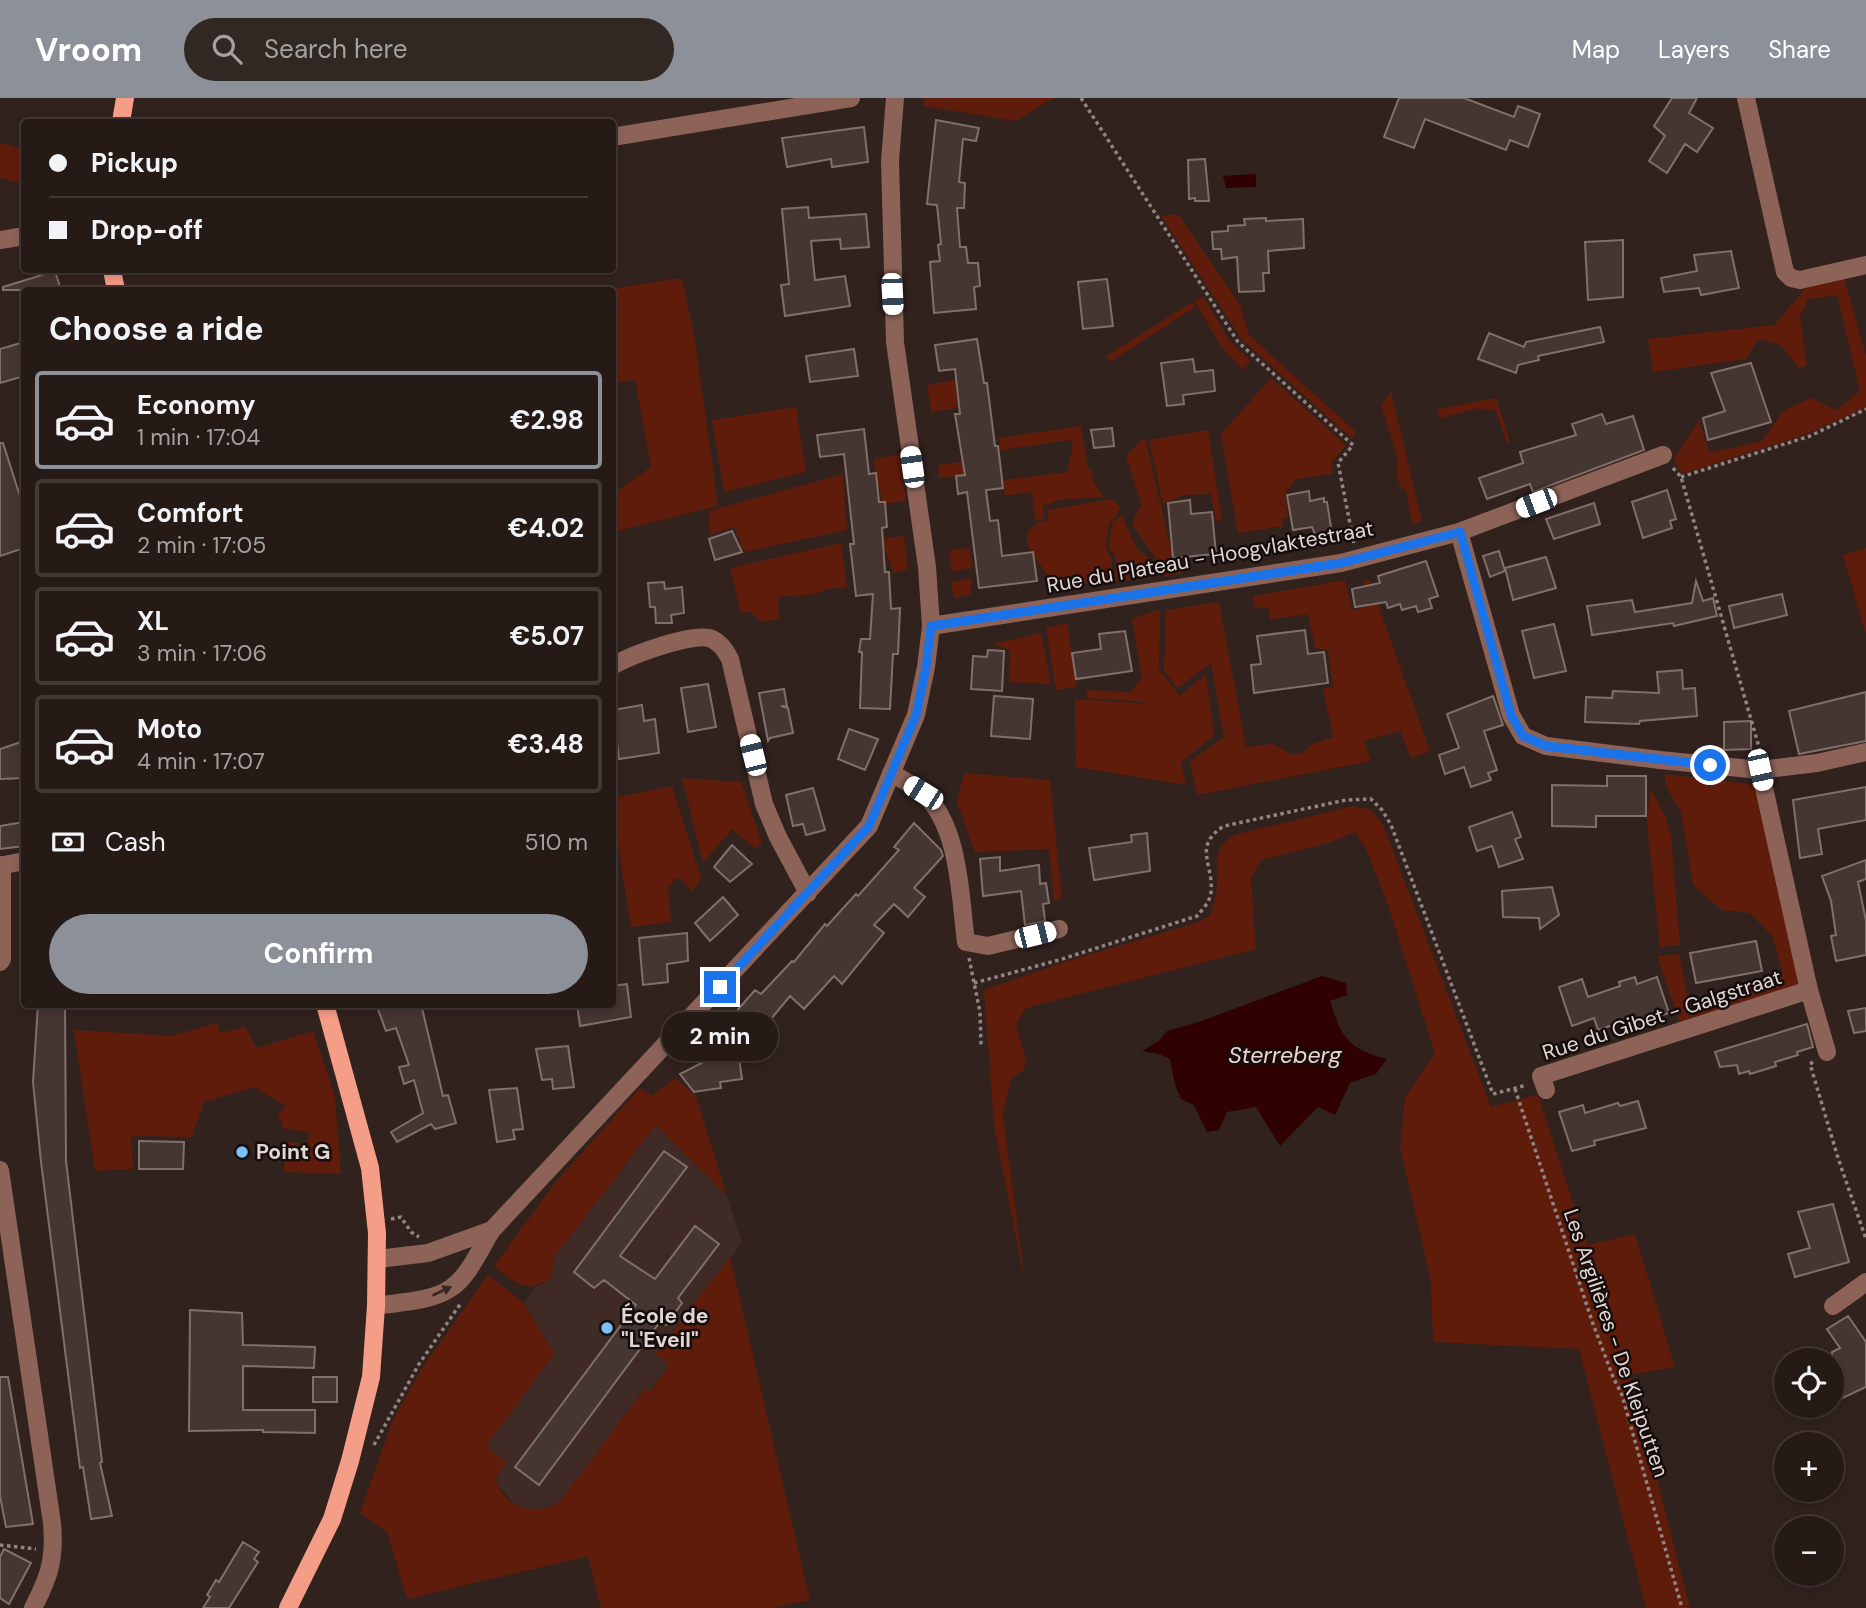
<!DOCTYPE html>
<meta charset="utf-8">
<style>
:root{--surface:#251a16;--page:#312723;--text:#f1f3f6;--muted:#a3a1a1;--line:#423835;--accent:#8c9099}
body{margin:0;font-family:"DM Sans",sans-serif;background:var(--page);color:var(--text);height:100vh;display:flex;flex-direction:column;font-size:26px;white-space:nowrap}
*{box-sizing:border-box;margin:0}
p{font-size:23px;color:var(--muted)}
.icon{flex:none;width:38px;height:38px;fill:none;stroke:currentColor;stroke-width:2;stroke-linecap:round;stroke-linejoin:round}
.map{position:relative;flex:1;overflow:hidden}
.details{position:absolute;left:21px;top:189px;width:595px;height:721px;display:flex;flex-direction:column;background:var(--surface);border-radius:7px;box-shadow:0 4px 10px #0003,0 0 0 2px var(--line)}
.details>*{flex:none}
.top-card{position:absolute;left:21px;top:21px;width:595px;height:154px;border-radius:7px;box-shadow:0 4px 10px #0003,0 0 0 2px var(--line);display:grid;align-content:center;height:154px;padding:0 28px;background:var(--surface)}
.controls{position:absolute;left:1774px;top:1250px;display:grid;gap:14px}
.controls a{display:grid;place-items:center;width:70px;height:70px;border-radius:50%;background:var(--surface);box-shadow:0 4px 10px #0003,0 0 0 2px var(--line);font-size:35px}
.end{position:absolute;width:32px;height:32px;margin:-16px;border:9px solid #1a73e8;background:#fff;box-shadow:0 0 0 4px #fff}
.from{border-radius:50%}
.bubble{position:absolute;height:49px;border-radius:24px;background:var(--surface);box-shadow:0 4px 10px #0003,0 0 0 2px var(--line);font-size:23px;font-weight:700;line-height:49px;text-align:center}
.car{position:absolute;width:21px;height:42px;margin:-21px -10px;border-radius:9px;box-shadow:0 0 5px 2px #0007;background:linear-gradient(#fff 24%,#345 0 40%,#fff 0 76%,#345 0 86%,#fff 0)}
.top-card b{display:flex;align-items:center;gap:24px;height:66px;font-size:26px}
.top-card b+b{border-top:2px solid var(--line)}
.top-card i{width:18px;height:18px;background:var(--text)}
ul{padding:0;list-style:none}
li{display:flex;align-items:center;gap:21px;height:98px;margin:0 14px 10px;padding:0 14px;border:4px solid var(--line);border-radius:7px}
li div{flex:1}
li b{display:block;font-size:26px}
li em{font-style:normal;font-weight:700}
li.selected{border-color:var(--accent)}
li>.icon{width:63px;height:63px;stroke-width:1.5}
h2{padding:0 28px;font-size:32px;line-height:84px}
.pay{display:flex;align-items:center;gap:18px;height:77px;padding:0 28px;font-size:26px}
.pay p{margin-inline-start:auto}
.action{display:flex;gap:14px;margin-top:auto;padding:14px 28px}
.action a{flex:1;height:80px;border-radius:42px;background:var(--accent);color:#fff;font-size:28px;font-weight:700;line-height:80px;text-align:center}
header{display:flex;align-items:center;gap:42px;box-sizing:border-box;height:98px;padding:0 35px;background:var(--accent);color:#fff}
header strong{font-size:33px}
nav{display:flex;gap:38px;margin-inline-start:auto;font-size:24px}
.search{width:490px;height:63px;background:var(--page);display:flex;align-items:center;gap:18px;box-sizing:border-box;padding:0 24px;border-radius:38px;color:var(--muted);font-size:26px}
.map>svg:first-child{display:block}
</style>
<header>
<strong>Vroom</strong>
<div class="search"><svg class="icon" aria-label="search" viewBox="0 0 24 24"><circle cx="10" cy="10" r="6"/><path d="M15 15l6 6"/></svg>Search here</div>
<nav><a>Map</a><a>Layers</a><a>Share</a></nav>
</header>
<div class="map">
<svg width="1866" height="1510" viewBox="0 0 1866 1510">
<rect width="100%" height="100%" fill="#31221e"/>
<path fill="#3f2a25" d="M656,1027L727,1098L742,1145L656,1256L670,1266L649,1294L644,1291L561,1402L551,1410L542,1413L529,1412L514,1406L498,1387L496,1381L499,1375L485,1348L554,1256L524,1205L536,1189L550,1181L554,1159Z"/>
<path fill="#601c0b" d="M924,0H1054L1015,23L923,8Z
M0,45L24,51V86L0,80Z
M1178,116L1240,207L1249,237L1356,334L1352,341L1243,243L1161,118Z
M1844,179L1866,258V309L1807,336L1682,376L1674,361L1699,322L1710,355L1762,343L1783,313L1811,300L1836,312L1860,293L1837,197L1808,201L1800,218L1807,267L1800,271L1781,247L1758,241L1746,261L1653,274L1648,241L1774,227L1807,189Z
M682,180L695,242L718,408L613,434V396L651,369L635,282L613,285L612,192H603Z
M1203,198L1229,242L1251,263L1243,272L1222,249L1194,203Z
M1192,204L1195,209L1110,264L1106,258Z
M976,278L977,283L956,287L958,310L931,314L927,287Z
M1271,280L1346,347L1331,365L1333,376L1296,381L1285,395L1288,420L1282,421L1283,428L1238,435L1221,336Z
M1391,294L1422,423L1412,426L1406,392L1401,390L1396,376L1398,361L1381,307Z
M1496,300L1510,344L1507,345L1496,313L1479,310L1441,320L1437,311Z
M796,309L806,374L724,394L712,322Z
M1081,328L1088,371H1091L1093,382L1103,399L1059,402L1043,408L1044,421L1035,423L1032,394L1005,398L1004,382L1068,374C1068,362 1074,354 1072,342L1000,352L999,340Z
M1208,332L1222,422L1216,423L1211,396L1184,397L1163,406L1149,342Z
M1145,339L1173,460L1183,475L1165,478C1156,459 1143,443 1132,425L1141,406L1126,358Z
M900,356L906,403L883,406L873,362Z
M962,364L965,377L939,380L938,367Z
M843,376L847,432L744,454L734,429L710,437L709,413Z
M1112,401L1121,410L1109,426L1105,450L1111,459L1113,481L1056,491L1027,446L1028,433L1036,426L1049,422L1047,412Z
M1122,418L1137,451L1155,465L1160,478L1116,484L1115,458L1108,449L1113,423Z
M904,438L908,471L894,475L881,441Z
M841,445L847,489L826,491L816,496L778,499L779,521L760,524L751,514L741,515L730,470Z
M969,450L973,469L951,474L950,452Z
M1866,450V536L1843,457Z
M972,480L971,496L954,500L951,484Z
M1369,481L1430,653L1411,660L1400,633L1364,643L1371,663L1197,697L1190,663L1224,639L1211,565L1178,590L1164,573L1166,512L1219,504L1246,649L1272,646L1292,657L1303,654L1313,646L1333,639L1323,590L1333,589L1328,552L1315,550L1308,516L1270,522L1268,509L1255,511L1253,498L1345,482L1352,512L1367,509L1363,483Z
M1160,511L1159,572L1180,598L1206,576L1214,637L1181,665L1186,687L1076,669L1075,601L1146,606V604L1086,600L1087,592L1132,594L1138,583L1142,581L1132,521Z
M1067,525L1077,588L1056,592L1046,530Z
M1041,535L1051,586L1009,584L1010,552L992,546Z
M964,675L1050,682L1062,801L1054,802L1049,751L975,754L957,704Z
M1665,676L1758,687L1801,890L1681,928L1657,858L1679,856L1689,905L1783,877L1773,839L1750,815L1722,812L1693,787L1681,714L1665,687Z
M682,680L741,684L762,745L755,751L732,731L703,765Z
M672,688L701,780L693,793L677,779L668,790L671,824L631,829L613,714V700Z
M1650,690L1665,718L1671,739L1680,847L1660,849L1647,725Z
M1353,708L1372,712L1384,729L1491,1009L1538,997L1587,1147L1635,1136L1675,1269L1630,1277L1690,1510H1646L1579,1251L1433,1244L1431,1183L1400,1049L1405,999L1435,955L1388,807L1367,753L1355,734L1328,745L1261,762L1251,780L1256,851L1026,910L1016,926L1026,961L1024,972L1011,980L1003,1017L1025,1185L994,1028L984,892L1068,863L1196,825L1210,818C1213,808 1217,796 1217,786C1219,762 1211,753 1234,737Z
M217,925L221,935L245,929L257,950L313,933L335,998L341,1076L284,1074L285,1044L308,1046L309,1034L284,1031L278,1016L286,1008L254,989L204,1004L192,1039L138,1038L131,1040L133,1071L95,1073L74,932L171,938Z
M675,980L696,998L727,1098L656,1027L554,1159L550,1181C524,1196 515,1185 494,1168L554,1086L640,990L652,998Z
M730,1159L810,1502L771,1510H601L588,1458L407,1501L387,1434L360,1415L392,1324L422,1270L488,1177L524,1205L554,1256L486,1348L506,1364L496,1381C504,1412 538,1420 561,1402L645,1290L650,1294L670,1266L655,1256Z"/>
<path fill="#2f0100" d="M1256,76V89L1226,90L1223,78Z
M1322,878L1346,885L1347,897L1330,903C1341,939 1349,952 1387,961L1376,976L1350,985L1335,1017L1318,1009L1280,1048L1256,1009L1227,1014L1219,1032L1207,1034L1194,1007L1181,1001L1175,987L1170,961L1159,956L1142,953L1159,943L1167,933L1199,924Z"/>
<path fill="#463632" stroke="#816f6a" stroke-width="2" d="M1399,0H1464L1514,19L1518,8L1540,16L1528,49L1510,42L1506,52L1425,21L1414,50L1384,39Z
M1672,0H1697L1689,15L1713,30L1697,54L1685,46L1667,75L1649,63L1665,38L1654,28Z
M936,22L979,30L976,43L963,41L959,84L965,85L964,110H957L960,149H966L968,165H978L980,188L974,189L976,211L934,215L930,164L940,163L938,147L941,146L937,107L927,106Z
M864,29L868,64L832,69L831,61L787,69L782,40Z
M1205,61L1209,103H1195V100L1189,101L1188,62Z
M808,109L809,120L866,116L869,149L841,151L840,141L811,143L815,182L845,178L850,208L785,218L781,187L789,186L782,111Z
M1266,120V123L1303,121L1304,150L1268,153L1269,175H1263L1264,193L1239,194L1237,159L1222,161L1221,151H1213L1212,134L1228,133V128L1245,127L1244,121Z
M1623,142V199L1588,202L1585,144Z
M1731,153L1739,190L1701,197L1699,190L1664,194L1661,180L1697,173L1694,157Z
M55,173L61,192H3V189Z
M1107,181L1113,228L1083,231L1078,184Z
M1600,229L1604,244L1538,258L1539,262L1518,267L1516,275L1478,261L1489,235L1524,249L1526,244Z
M977,241L984,285H987L995,348H998L1003,390L986,392L990,423L998,422L1002,458L1033,454L1037,483L979,490L967,394L958,396L956,378L965,377L955,316H960L955,271L939,273L935,247Z
M24,244V278L0,285V251Z
M854,251L858,278L810,284L806,258Z
M1193,261L1195,274L1213,272L1215,293L1183,297L1184,306L1167,308L1161,265Z
M1751,265L1771,324L1708,342L1703,320L1725,313L1711,275Z
M1602,316L1606,326L1633,318L1644,352L1533,394L1530,386L1487,401L1479,380L1523,365L1520,354L1576,337L1572,326Z
M1112,330L1114,348L1094,350L1091,332Z
M864,331L869,376L876,375L879,404H885L887,429L882,430L885,474H889L891,511L900,510L898,556H893L890,611L860,610L862,554H859L861,541H870L873,496L856,498L850,446H854L844,356L820,359L817,337Z
M0,345H3L24,411V450L0,458Z
M1667,392L1676,421L1670,423L1672,430L1643,440L1632,404Z
M1309,393L1310,403L1324,400V404H1327L1333,442L1318,444L1312,429L1293,432L1287,397Z
M1190,402L1191,416L1212,414L1216,456L1173,460L1168,405Z
M1594,405L1600,426L1554,441L1546,421Z
M732,433L742,454L715,462L709,441Z
M1499,453L1505,473L1490,479L1483,458Z
M1546,459L1556,490L1513,502L1505,470Z
M1426,463L1438,498L1429,501L1432,510L1418,514L1416,508L1402,512L1400,506L1388,510L1386,504L1355,509L1352,491L1380,485L1378,478Z
M1696,483L1703,503L1713,500L1717,518L1674,528L1673,525L1592,537L1587,508L1632,502L1635,514L1692,505Z
M664,484L665,491L682,489L684,515L671,517L672,525H656L655,509H650L648,485Z
M1782,496L1787,517L1734,530L1729,508Z
M1554,526L1566,573L1534,580L1522,533Z
M1305,532L1308,556L1324,554L1328,585L1254,595L1251,567L1261,566L1257,538Z
M1125,533L1132,573L1076,581L1072,555L1101,551L1099,536Z
M988,552L1004,553L1002,593L971,591L973,558L987,559Z
M1682,572L1683,591L1695,590L1697,618L1640,623L1639,626L1585,624L1586,599L1612,600L1613,593L1659,595L1657,574Z
M708,586L716,629L688,634L681,590Z
M784,591L787,608H781L788,610L793,635L770,640L768,643L759,595Z
M1866,594V643L1799,656L1789,613Z
M994,598L1033,601L1030,641L991,638Z
M1493,598L1503,627L1484,633L1497,672L1488,675L1491,682L1471,689L1464,669L1445,676L1439,657L1459,650L1447,616Z
M642,607L644,623L655,621L659,655L619,661L613,612Z
M1751,623V651L1724,652V624Z
M849,631L878,641L865,672L838,661Z
M24,643V680L0,681V651Z
M1607,678H1646V718H1596V729L1552,728V687L1607,688Z
M1866,689V722L1818,731L1822,756L1800,760L1793,702Z
M813,690L825,732L806,737L803,726L793,728L786,697Z
M1512,714L1521,739L1515,741L1523,761L1499,769L1492,748L1477,753L1469,729Z
M24,724V748L0,751V728Z
M914,725L941,752L943,758L914,790L925,799L908,819L894,806L874,827L884,835L842,886L834,878L804,911L790,898L757,938L734,916L755,892L761,896L792,863L794,864L825,826L827,828L856,796L858,798L899,752L894,749Z
M1147,735L1150,773L1094,782L1089,750L1132,744L1131,737Z
M732,747L752,766L730,784L714,769Z
M1000,759V773L1039,767L1040,786L1046,785L1049,805L1043,806L1045,823L1025,827L1021,793L983,798L980,761Z
M1866,762V781L1858,784L1866,823V857L1836,863L1831,838L1836,837L1831,803L1822,778Z
M1552,789L1559,817L1540,831L1539,820L1503,819L1502,793Z
M723,799L738,817L710,843L695,825Z
M687,835L688,863L667,866L668,884L643,887L639,840Z
M1756,843L1762,873L1696,885L1690,855Z
M1635,879L1637,886L1657,879L1669,915L1632,926L1631,921L1598,932L1594,920L1572,928L1559,889L1582,881L1588,899L1620,888L1619,884Z
M627,886L631,919L580,928L577,906H612V888Z
M38,906H65L66,1063L102,1364L100,1365L112,1418L91,1421L83,1369L80,1370L41,1064L33,984Z
M376,906H421L443,998L448,997L456,1025L435,1031L431,1026L397,1044L391,1034L423,1015L414,982L404,986L399,969L409,967L396,930L386,933Z
M1866,910V933L1854,935L1848,913Z
M1807,926L1813,949L1797,954L1798,957L1775,964L1776,968L1750,976L1749,973L1739,976L1737,967L1720,969L1715,954Z
M568,948L574,989L553,991L552,981L542,982L536,951Z
M713,959L714,963L739,960L742,981L720,984L721,990L694,994L680,976Z
M517,990L523,1031L513,1032L515,1041L497,1044L489,992Z
M1638,1003L1646,1030L1594,1043L1595,1047L1572,1053L1559,1014L1583,1007L1585,1015L1618,1005L1620,1008Z
M139,1043L184,1044L183,1071H139Z
M664,1053L687,1069L620,1158L655,1181L695,1128L719,1146L678,1200L682,1205L666,1227L660,1224L539,1387L515,1369L636,1207L604,1182L594,1190L574,1174Z
M1833,1106L1849,1164L1795,1179L1788,1156L1810,1150L1798,1114Z
M190,1212L242,1215L243,1247L315,1249L314,1270L243,1268V1312H315V1335L263,1334V1332L189,1333Z
M1848,1218L1866,1244V1289L1832,1305V1254L1840,1250L1827,1231Z
M0,1279H8L33,1426L6,1429L0,1398Z
M313,1279H337V1304H313Z
M243,1444L259,1454L254,1461L258,1464L229,1510H203L210,1499L207,1497L216,1482L219,1484Z
M4,1451L31,1465L9,1506L0,1500V1459Z"/>
<g fill="none" stroke-linecap="round" stroke-linejoin="round">
<path stroke="#918481" stroke-width="3.5" stroke-dasharray="3.5 3.5" stroke-linecap="butt" d="M1081,0L1238,244L1353,347L1338,365L1354,446
M1673,370L1681,379L1761,656
M1681,379L1810,338L1866,311
M969,860L980,914L981,947
M974,885L1059,862L1197,818C1202,812 1210,804 1211,794C1214,767 1192,748 1224,728L1346,702L1371,701L1382,712L1391,727L1493,996L1527,987
M1813,964L1810,966L1838,1060L1866,1141
M1515,991L1592,1223L1613,1279L1622,1297L1682,1510
M391,1121L401,1119L411,1134L419,1139
M374,1347L419,1266L461,1205
M0,1447L36,1451"/>
<path stroke="#8d6358" stroke-width="18" d="M1746,0L1785,174L1791,180L1800,182L1866,167
M612,39L851,0
M0,142L24,138
M1459,434L1511,617L1523,638L1546,648L1660,662L1760,672L1817,665L1866,654
M931,528L1341,465L1459,434L1663,357
M616,566C632,557 695,533 712,541C721,545 726,553 730,561L764,706L778,739L808,795
M891,675C901,681 914,687 923,695C960,728 960,799 966,844L988,848L1059,831
M0,768L24,763
M0,864L2,861V767
M1809,892L1827,954
M1546,992L1541,978L1809,892L1760,672
M0,1072L52,1425C55,1460 50,1478 33,1510
M378,1161L428,1155L492,1132
M376,1208C399,1204 431,1204 451,1190C469,1178 480,1151 492,1132L869,728L916,617L926,569L931,528L927,469L895,244L890,63L895,0
M1833,1208L1866,1184"/>
<path stroke="#f49d87" stroke-width="18" d="M121,24L125,0
M112,172L116,192
M288,1510L332,1421L350,1363L371,1279L376,1208L377,1135L370,1070L325,906"/>
</g>
<defs><path id="oneway-solid" d="M-6-.8H1V-3.2L6.5 0L1 3.2V.8H-6Z" transform="scale(1.75)"/></defs>
<use fill="#382723" href="#oneway-solid" transform="translate(442 1193) rotate(-25)"/>
<g fill="none" stroke-linecap="round" stroke-linejoin="round">
<path stroke="#1a73e8" stroke-width="9" d="M720,889L869,728L916,617L926,569L931,528L1341,465L1460,434L1511,617L1523,638L1546,648L1710,667"/>
</g>
<g fill="#7abff8" stroke="#140d0c" stroke-width="2.5">
<circle cx="242" cy="1054" r="7"/>
<circle cx="607" cy="1230" r="7"/>
</g>
<g text-anchor="middle" dominant-baseline="central" stroke-width="5" stroke-linejoin="round" paint-order="stroke">
<g font-size="21" fill="#e1d6d4" stroke="#140d0c">
<text transform="translate(1210 459) rotate(-10)">Rue du Plateau - Hoogvlaktestraat</text>
<text transform="translate(1662 917) rotate(-18)">Rue du Gibet - Galgstraat</text>
<text transform="translate(1616 1245) rotate(71)">Les Argilières - De Kleiputten</text>
</g>
<g font-size="21" font-weight="bold" fill="#e1d6d4" stroke="#140d0c" text-anchor="start">
<text x="256" y="1054">Point G</text>
<text x="621" y="1218">École de<tspan x="621" dy="24">"L'Eveil"</tspan></text>
</g>
<g font-size="23" font-style="italic" fill="#efd4cd" stroke="#140d0c">
<text x="1285" y="957">Sterreberg</text>
</g>
</g>
</svg>
<div class="controls">
<a><svg class="icon" aria-label="locate" viewBox="0 0 24 24"><circle cx="12" cy="12" r="6"/><path d="M12 2v4M12 18v4M2 12h4M18 12h4"/></svg></a>
<a>+</a>
<a>−</a>
</div>
<i class="end from" style="left:1710px;top:667px"></i>
<i class="end" style="left:720px;top:889px"></i>
<div class="bubble" style="left:662px;top:914px;width:116px">2 min</div>
<i class="car" style="left:892px;top:196px;rotate:177deg"></i>
<i class="car" style="left:912px;top:369px;rotate:352deg"></i>
<i class="car" style="left:1536px;top:405px;rotate:249deg"></i>
<i class="car" style="left:753px;top:657px;rotate:346deg"></i>
<i class="car" style="left:1760px;top:672px;rotate:168deg"></i>
<i class="car" style="left:923px;top:695px;rotate:302deg"></i>
<i class="car" style="left:1035px;top:837px;rotate:76deg"></i>
<div class="top-card">
<b><i class="from"></i>Pickup</b>
<b><i></i>Drop-off</b>
</div>
<section class="details">
<h2>Choose a ride</h2>
<ul>
<li class="selected"><svg class="icon" aria-label="car" viewBox="0 0 24 24"><path d="M5 17H2v-5l4-1 3-4h7l3 4 3 1v5h-3M9 17h6M6 11h13"/><circle cx="7" cy="17" r="2"/><circle cx="17" cy="17" r="2"/></svg><div><b>Economy</b><p>1 min · 17:04</p></div><em>€2.98</em></li>
<li><svg class="icon" aria-label="car" viewBox="0 0 24 24"><path d="M5 17H2v-5l4-1 3-4h7l3 4 3 1v5h-3M9 17h6M6 11h13"/><circle cx="7" cy="17" r="2"/><circle cx="17" cy="17" r="2"/></svg><div><b>Comfort</b><p>2 min · 17:05</p></div><em>€4.02</em></li>
<li><svg class="icon" aria-label="car" viewBox="0 0 24 24"><path d="M5 17H2v-5l4-1 3-4h7l3 4 3 1v5h-3M9 17h6M6 11h13"/><circle cx="7" cy="17" r="2"/><circle cx="17" cy="17" r="2"/></svg><div><b>XL</b><p>3 min · 17:06</p></div><em>€5.07</em></li>
<li><svg class="icon" aria-label="car" viewBox="0 0 24 24"><path d="M5 17H2v-5l4-1 3-4h7l3 4 3 1v5h-3M9 17h6M6 11h13"/><circle cx="7" cy="17" r="2"/><circle cx="17" cy="17" r="2"/></svg><div><b>Moto</b><p>4 min · 17:07</p></div><em>€3.48</em></li>
</ul>
<div class="pay"><svg class="icon" aria-label="cash" viewBox="0 0 24 24"><path d="M3 7h18v10H3z"/><circle cx="12" cy="12" r="2"/></svg>Cash<p>510 m</p></div>
<div class="action"><a>Confirm</a></div>
</section>
</div>
